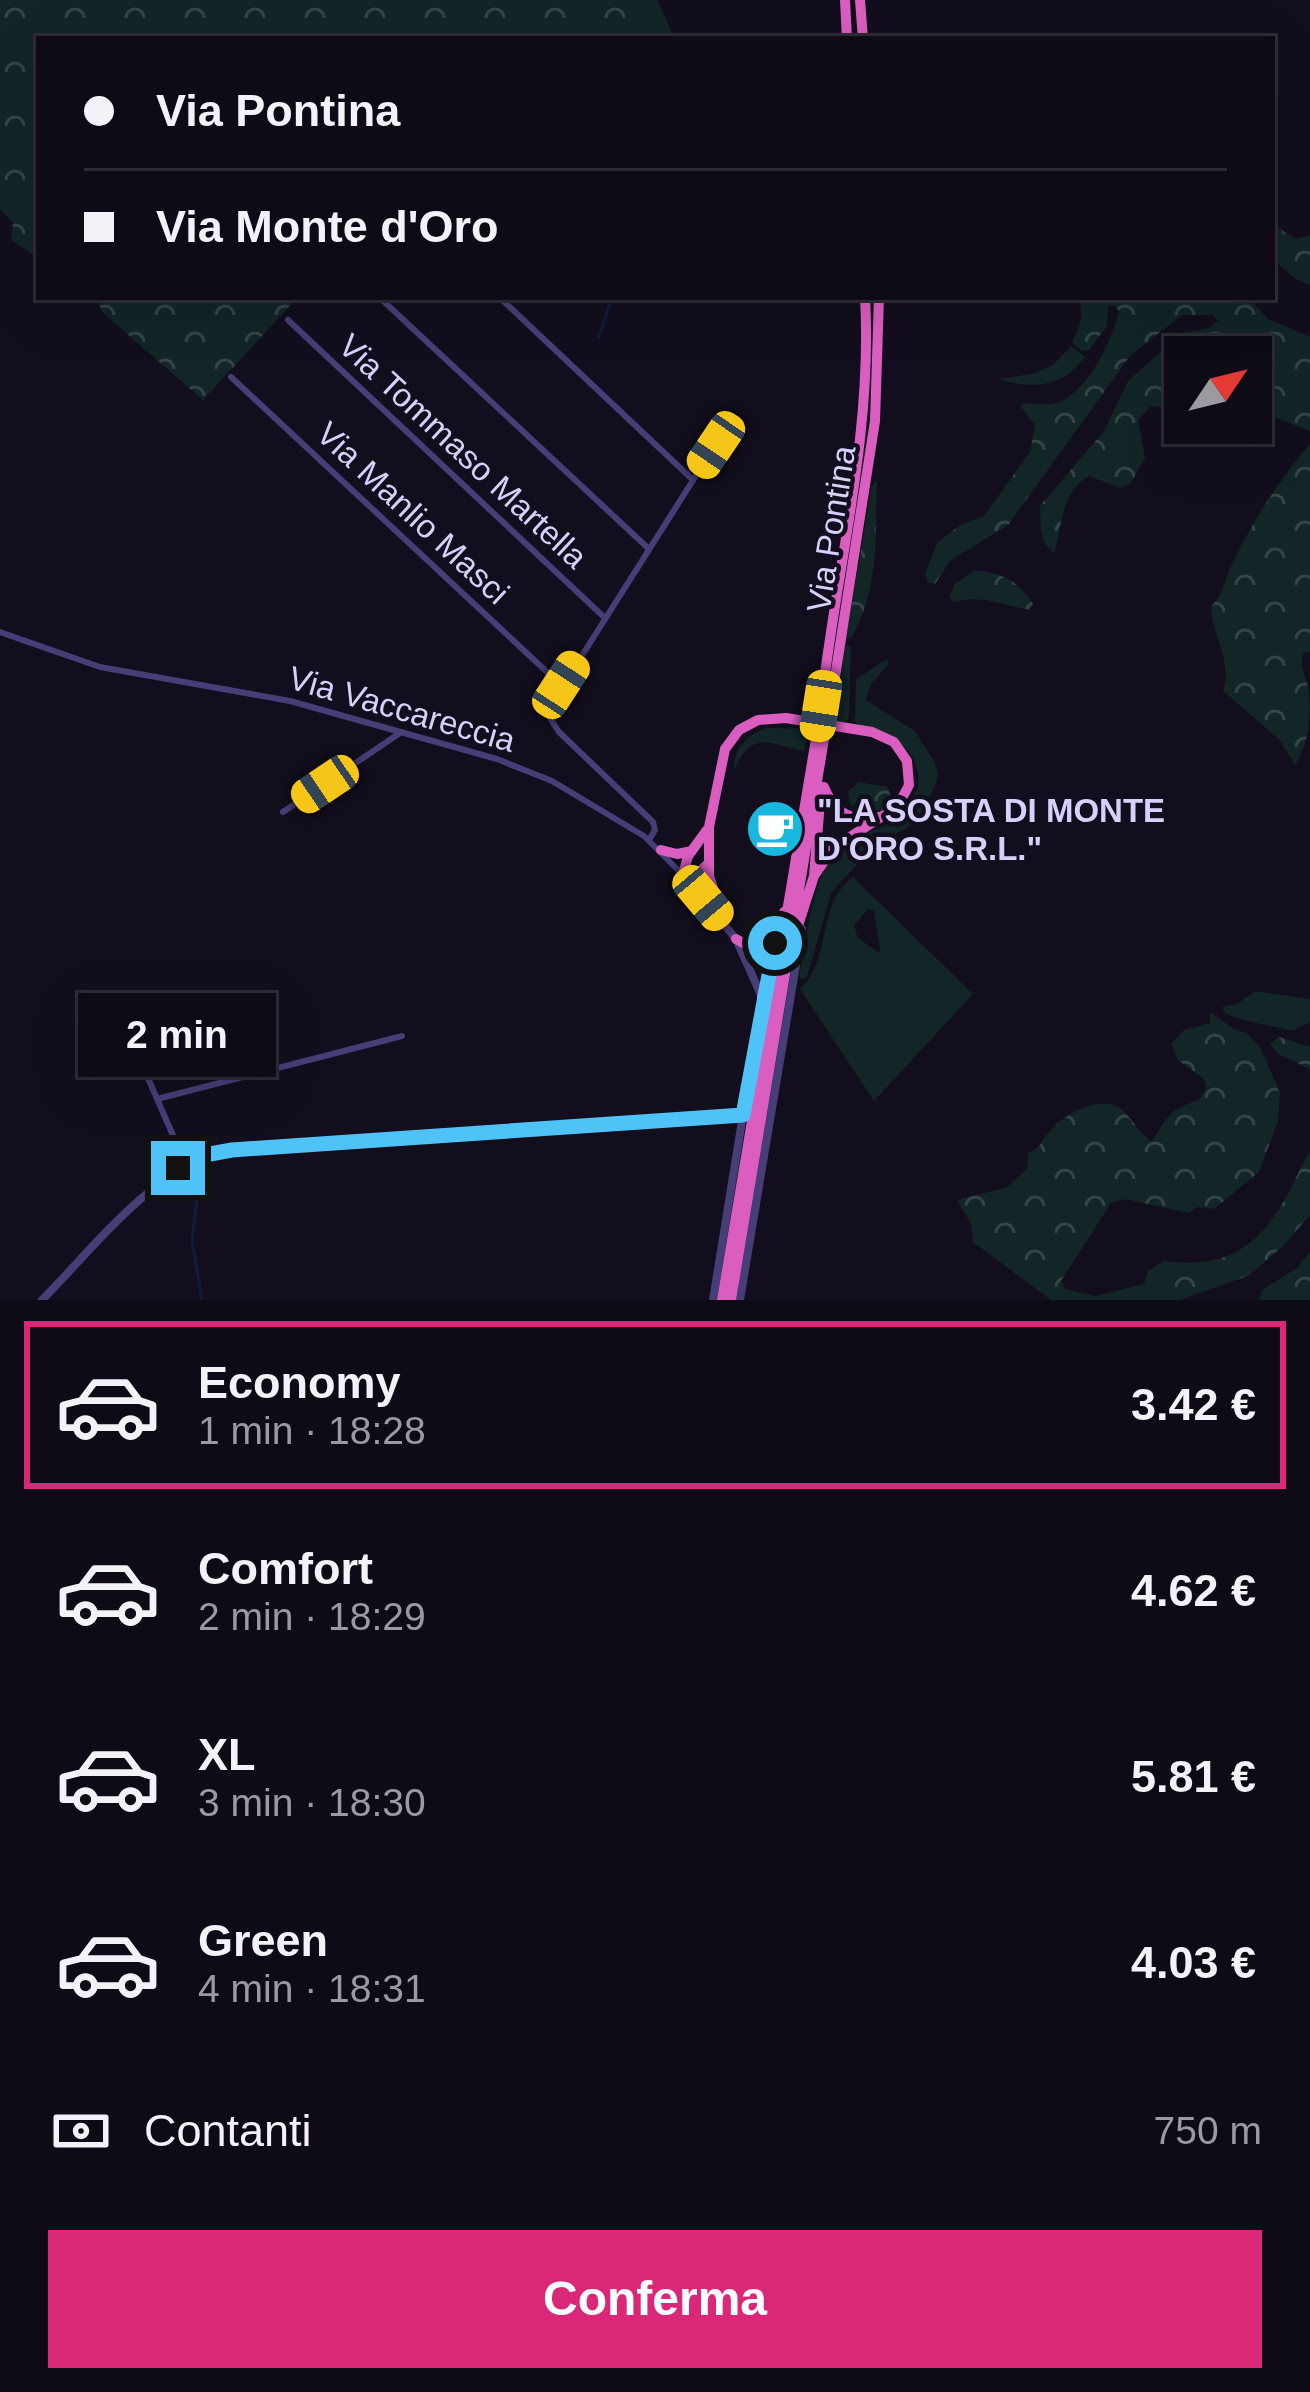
<!DOCTYPE html>
<html lang="it">
<meta charset="utf-8">
<style>
:root{--surface:#0e0a16;--page:#1c1823;--text:#f1f3f6;--muted:#9b9aa1;--line:#2e2b35;--accent:#db2777}
body{margin:0;font-family:Arial,sans-serif;background:var(--page);color:var(--text);height:100vh;display:flex;flex-direction:column;font-size:45px;white-space:nowrap}
*{box-sizing:border-box;margin:0}
p{font-size:39px;color:var(--muted)}
.icon{flex:none;width:66px;height:66px;fill:none;stroke:currentColor;stroke-width:2;stroke-linecap:round;stroke-linejoin:round}
.map{position:relative;height:1300px;overflow:hidden}
.drawer{display:flex;flex-direction:column;background:var(--surface);flex:1}
.drawer>*{flex:none}
.guide{position:absolute;left:36px;top:36px;width:1239px;height:264px;border-radius:0px;box-shadow:0 12px 48px #0002,0 0 0 3px var(--line);display:grid;align-content:center;height:264px;padding:0 48px;background:var(--surface)}
.needle{width:78px;rotate:55deg}
.buttons{position:absolute;left:1164px;top:336px;display:grid;gap:24px}
.buttons a{display:grid;place-items:center;width:108px;height:108px;border-radius:0px;background:var(--surface);box-shadow:0 12px 48px #0002,0 0 0 3px var(--line);font-size:60px}
.end{position:absolute;width:54px;height:54px;margin:-27px;border:15px solid #4fc3f7;background:#111;box-shadow:0 0 0 6px #111}
.from{border-radius:50%}
.bubble{position:absolute;height:84px;border-radius:0px;background:var(--surface);box-shadow:0 12px 48px #0002,0 0 0 3px var(--line);font-size:39px;font-weight:700;line-height:84px;text-align:center}
.car{position:absolute;width:36px;height:72px;margin:-36px -18px;border-radius:15px;box-shadow:0 0 9px 3px #0007;background:linear-gradient(#f5c518 24%,#345 0 40%,#f5c518 0 76%,#345 0 86%,#f5c518 0)}
.guide b{display:flex;align-items:center;gap:42px;height:114px;font-size:45px}
.guide b+b{border-top:3px solid var(--line)}
.guide i{width:30px;height:30px;background:var(--text)}
ul{padding:21px 0 0;list-style:none}
li{display:flex;align-items:center;gap:36px;height:168px;margin:0 24px 18px;padding:0 24px;border:6px solid transparent;border-radius:0px}
li div{flex:1}
li b{display:block;font-size:45px}
li em{font-style:normal;font-weight:700}
li.on{border-color:var(--accent)}
li>.icon{width:108px;height:108px;stroke-width:1.5}
.pay{display:flex;align-items:center;gap:30px;height:132px;padding:0 48px;font-size:45px}
.pay p{margin-inline-start:auto}
.primary-button{display:flex;gap:24px;margin-top:auto;padding:24px 48px}
.primary-button a{flex:1;height:138px;border-radius:0px;background:var(--accent);color:#fff;font-size:48px;font-weight:700;line-height:138px;text-align:center}
.map>svg:first-child{display:block}
</style>
<div class="map">
<svg width="1310" height="1300" viewBox="0 0 1310 1300">
<defs>
<pattern id="forest-crowns" width="20" height="18" patternUnits="userSpaceOnUse" patternTransform="scale(3)"><rect width="20" height="18" fill="#122527"/><path d="M2 6a3 3 0 1 1 6 0M12 15a3 3 0 1 1 6 0" fill="none" stroke="#344447"/></pattern>
</defs>
<rect width="100%" height="100%" fill="#120e1d"/>
<path fill="#122527" fill-rule="evenodd" d="M1071,346L1085,357C1063,387 1034,390 999,379L1036,373L1054,364Z
M845,646H851L849,714L848,720L835,725Z
M887,659L889,664L871,684L866,700L915,731L934,761L938,773L936,783L918,821L872,848L831,893L807,977L802,979L799,976C806,944 812,880 833,856C864,820 894,843 919,784C916,734 886,744 855,722L856,679Z
M766,728L809,729L804,751C767,743 752,730 734,770C733,748 747,736 766,728Z
M853,877L973,994L874,1101L800,989C832,961 816,904 853,877ZM868,909L874,911L881,954L858,938L854,925Z
M1255,991L1310,999V1022L1292,1031C1269,1024 1244,1023 1225,1013L1222,1007L1237,1004Z"/>
<path fill="url(#forest-crowns)" d="M0,0H657L675,39H39V258L11,240L13,222L0,209Z
M1272,224L1296,239L1310,235V285L1296,279L1272,259Z
M95,297H298L203,400L103,313Z
M1076,297L1249,298L1268,319L1310,337V431L1251,408V357H1185V399L1174,408L1151,406L1138,420L1145,458L1131,483L1120,488L1089,476C1060,493 1063,525 1054,553C1038,540 1041,524 1040,506L1104,431L1128,381L1182,333L1209,328L1218,321L1213,315H1182L1130,356L1008,525L951,560L935,584L928,583L925,574L937,543L960,525L984,516L1030,452L1035,425L1021,407L1023,403C1036,404 1051,406 1062,401C1089,388 1113,339 1119,311L1115,306H1108L1107,326L1088,351L1080,350L1072,342C1080,326 1086,313 1076,297Z
M1310,444V652L1303,653C1299,667 1306,677 1309,691C1310,719 1310,741 1295,765L1279,739L1223,691C1233,661 1212,636 1211,606C1225,594 1224,579 1232,564C1248,529 1285,471 1310,444Z
M877,480C875,536 880,589 851,638L846,639L872,486Z
M974,570C1003,574 1016,579 1033,603L1030,610C1005,606 981,594 955,602L949,598L955,584Z
M859,782L888,787L892,801L886,808L867,814L850,804L848,791Z
M1210,1012L1235,1030L1247,1033L1261,1049L1280,1093L1278,1121L1259,1172L1214,1209L1197,1207L1189,1213L1125,1199L1111,1203L1061,1281L1065,1289L1096,1296L1144,1284L1148,1271L1164,1261C1225,1269 1257,1249 1288,1194C1296,1180 1300,1166 1310,1152V1215L1282,1247L1248,1276L1179,1300H1051L973,1242L971,1224L957,1200L1008,1187L1027,1169L1028,1153C1042,1148 1039,1143 1048,1133C1063,1115 1095,1096 1118,1107C1128,1112 1137,1131 1152,1142C1168,1116 1168,1110 1199,1100L1206,1089L1204,1079L1178,1060L1171,1044L1184,1030L1210,1023Z
M1279,1037L1310,1047V1069L1278,1054L1270,1044Z
M1310,1252V1300H1259L1262,1290L1297,1268Z"/>
<g fill="none" stroke-linecap="round" stroke-linejoin="round">
<path stroke="#101c3b" stroke-width="3" d="M599,337L612,297
M198,1191L192,1241L202,1300"/>
<path stroke="#463e77" stroke-width="6" d="M379,297L649,549
M499,297L692,479
M288,320L605,618
M231,377L561,685
M0,632L100,667L290,701L497,759L552,781L644,836L682,874
M283,812L400,733
M649,840L655,830L653,822L559,732L550,718V706L716,444
M141,1062L185,1163
M157,1099L402,1036"/>
<path stroke="#463e77" stroke-width="8" d="M683,875L736,939L762,997L713,1300
M42,1300C92,1250 161,1158 233,1150L743,1115
M740,1300L802,929"/>
<path stroke="#da5ec0" stroke-width="10" d="M845,0L847,39
M860,0L863,39
M821,706C836,569 873,436 865,297
M830,709L875,421L879,297
M824,787C834,813 852,823 879,817
M707,830L688,856L683,875L697,874L708,864
M661,850L677,854L692,851
M724,922L709,876V827L725,749L739,730L758,720L786,718L872,732L894,742L907,761L909,785L898,806L833,848L814,876
M795,935L814,876L821,789
M736,939L750,947L762,946L784,912
M762,997L777,935
M722,1300L816,739
M731,1300L824,739"/>
<path stroke="#da5ec0" stroke-width="10" d="M816,739L821,706
M824,739L830,709"/>
</g>
<g fill="none" stroke-linecap="round" stroke-linejoin="round">
<path stroke="#4fc3f7" stroke-width="15" d="M178,1168L199,1156L232,1150L743,1115L775,943"/>
</g>
<defs>
<g id="cafe-disc" transform="scale(3)"><circle r="9.5" fill="#18b7dd" stroke="#120e1d"/><path d="M-5.5-4.5H6V0H3Q3 3.5 0 3.5H-2.5Q-5.5 3.5-5.5 0ZM3-3.2v2h1.7v-2ZM-6 4.5H4V6H-6Z" fill="#fff"/></g>
</defs>
<g fill-rule="evenodd">
<use href="#cafe-disc" x="775" y="829"/>
</g>
<g text-anchor="middle" dominant-baseline="central" stroke-width="9" stroke-linejoin="round" paint-order="stroke">
<g font-size="33" fill="#d8d0fa" stroke="#120e1d">
<text transform="translate(463 451) rotate(43)">Via Tommaso Martella</text>
<text transform="translate(413 513) rotate(43)">Via Manlio Masci</text>
<text transform="translate(831 529) rotate(-81)">Via Pontina</text>
<text transform="translate(402 709) rotate(16)">Via Vaccareccia</text>
</g>
<g font-size="33" font-weight="bold" fill="#d8d0fa" stroke="#120e1d" text-anchor="start">
<text x="817" y="810">"LA SOSTA DI MONTE<tspan x="817" dy="38">D'ORO S.R.L."</tspan></text>
</g>
</g>
</svg>
<div class="buttons">
<a><svg class="needle" viewBox="-14 -14 28 28"><path d="M0-13l5 13h-10z" fill="#e53935"/><path d="M0 13l5-13h-10z" fill="#9b9aa1"/></svg></a>
</div>
<i class="end from" style="left:775px;top:943px"></i>
<i class="end" style="left:178px;top:1168px"></i>
<div class="bubble" style="left:78px;top:993px;width:198px">2 min</div>
<i class="car" style="left:716px;top:445px;rotate:214deg"></i>
<i class="car" style="left:561px;top:685px;rotate:33deg"></i>
<i class="car" style="left:821px;top:706px;rotate:189deg"></i>
<i class="car" style="left:325px;top:784px;rotate:236deg"></i>
<i class="car" style="left:703px;top:898px;rotate:140deg"></i>
<div class="guide">
<b><i class="from"></i>Via Pontina</b>
<b><i></i>Via Monte d'Oro</b>
</div>
</div>
<section class="drawer">
<ul>
<li class="on"><svg class="icon" aria-label="car" viewBox="0 0 24 24"><path d="M5 17H2v-5l4-1 3-4h7l3 4 3 1v5h-3M9 17h6M6 11h13"/><circle cx="7" cy="17" r="2"/><circle cx="17" cy="17" r="2"/></svg><div><b>Economy</b><p>1 min · 18:28</p></div><em>3.42 €</em></li>
<li><svg class="icon" aria-label="car" viewBox="0 0 24 24"><path d="M5 17H2v-5l4-1 3-4h7l3 4 3 1v5h-3M9 17h6M6 11h13"/><circle cx="7" cy="17" r="2"/><circle cx="17" cy="17" r="2"/></svg><div><b>Comfort</b><p>2 min · 18:29</p></div><em>4.62 €</em></li>
<li><svg class="icon" aria-label="car" viewBox="0 0 24 24"><path d="M5 17H2v-5l4-1 3-4h7l3 4 3 1v5h-3M9 17h6M6 11h13"/><circle cx="7" cy="17" r="2"/><circle cx="17" cy="17" r="2"/></svg><div><b>XL</b><p>3 min · 18:30</p></div><em>5.81 €</em></li>
<li><svg class="icon" aria-label="car" viewBox="0 0 24 24"><path d="M5 17H2v-5l4-1 3-4h7l3 4 3 1v5h-3M9 17h6M6 11h13"/><circle cx="7" cy="17" r="2"/><circle cx="17" cy="17" r="2"/></svg><div><b>Green</b><p>4 min · 18:31</p></div><em>4.03 €</em></li>
</ul>
<div class="pay"><svg class="icon" aria-label="cash" viewBox="0 0 24 24"><path d="M3 7h18v10H3z"/><circle cx="12" cy="12" r="2"/></svg>Contanti<p>750 m</p></div>
<div class="primary-button"><a>Conferma</a></div>
</section>
